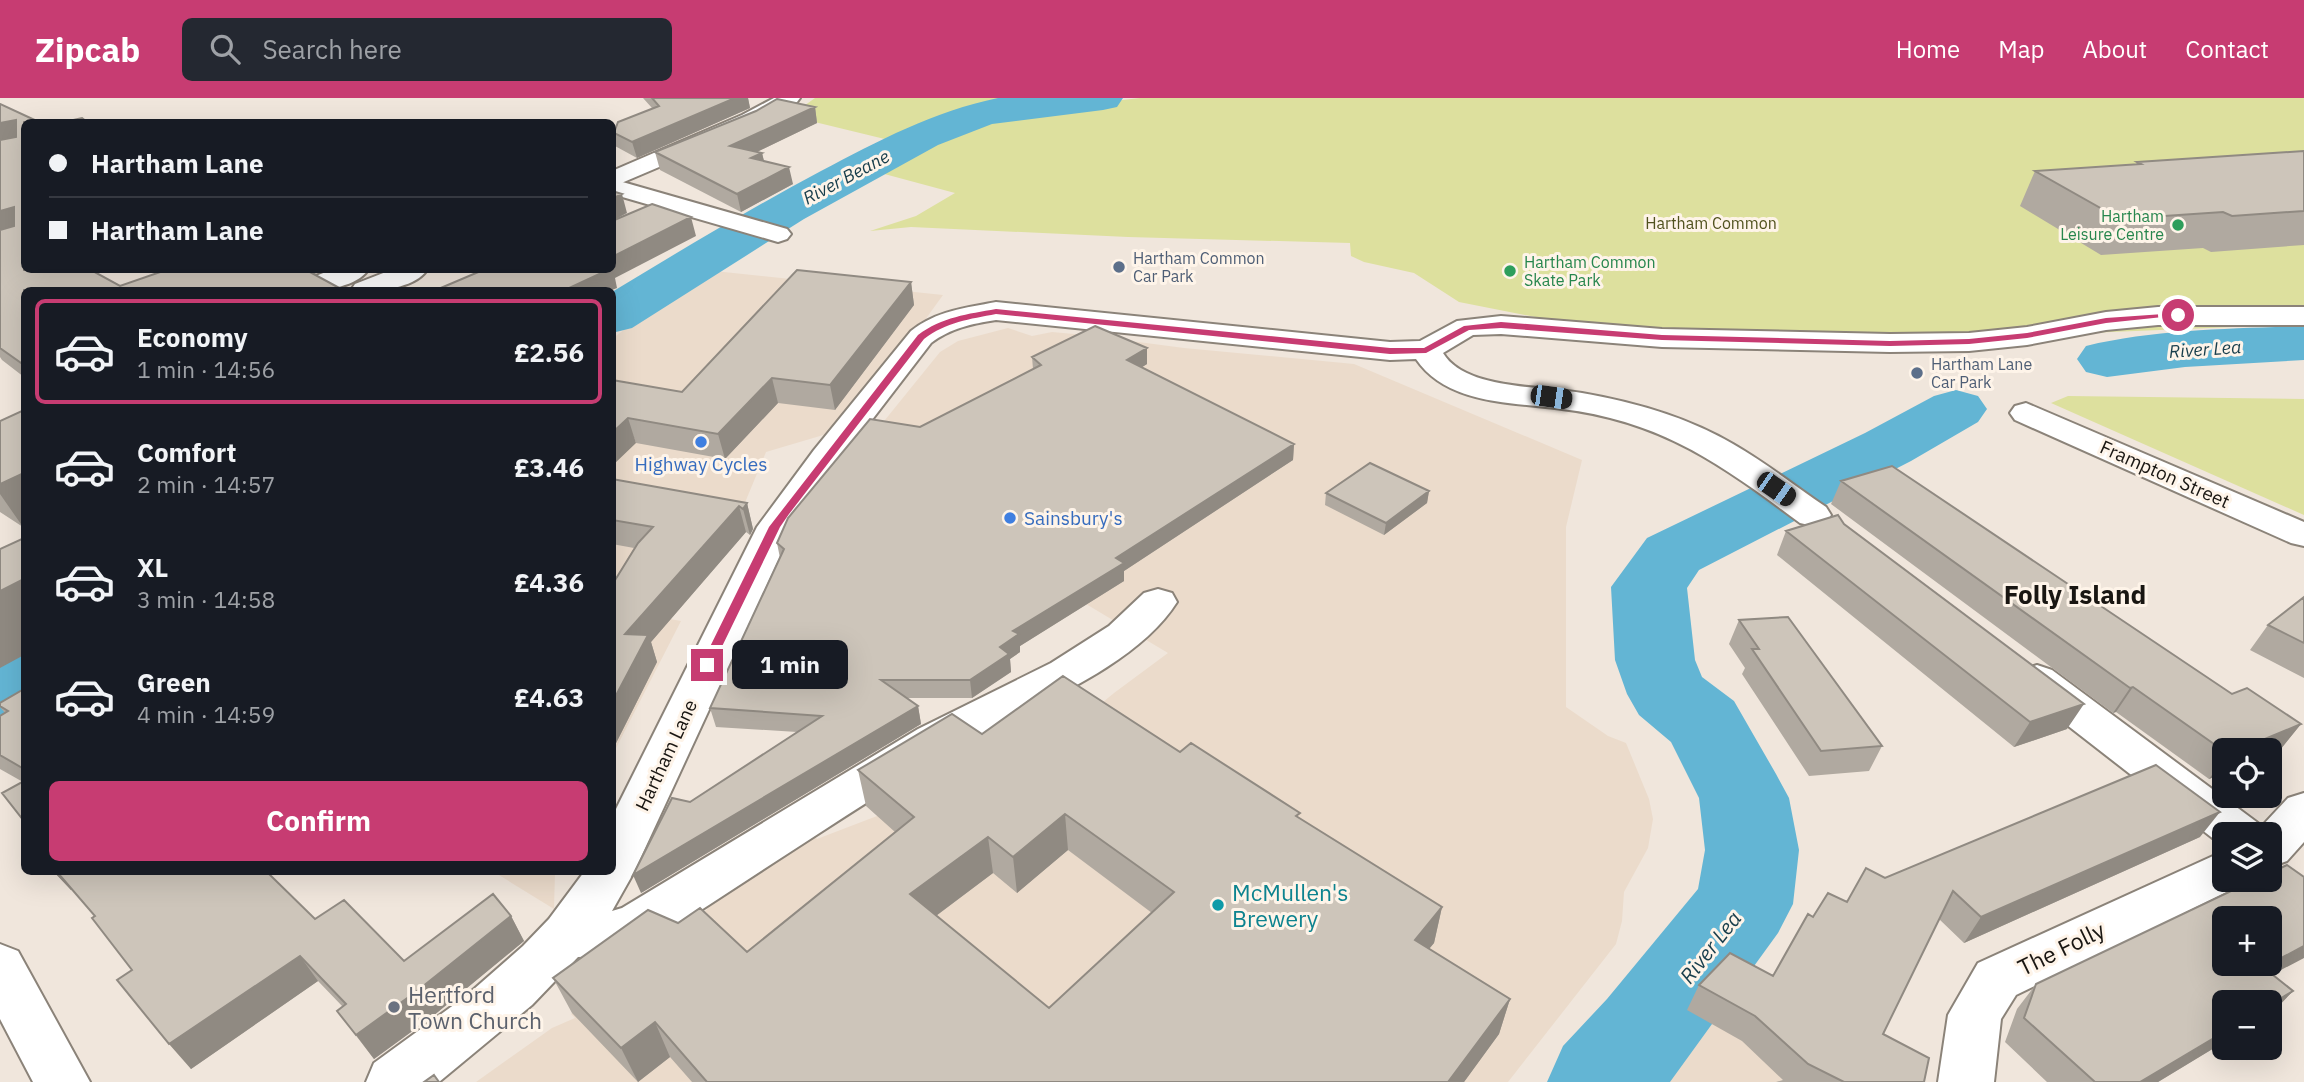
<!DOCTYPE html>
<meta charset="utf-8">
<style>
:root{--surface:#171b24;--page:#242831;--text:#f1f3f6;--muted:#9ea1a6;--line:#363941;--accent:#c73c72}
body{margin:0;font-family:"IBM Plex Sans",sans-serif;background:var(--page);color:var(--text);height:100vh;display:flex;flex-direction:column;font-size:26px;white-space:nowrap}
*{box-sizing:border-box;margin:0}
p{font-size:23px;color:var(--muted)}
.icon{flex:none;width:38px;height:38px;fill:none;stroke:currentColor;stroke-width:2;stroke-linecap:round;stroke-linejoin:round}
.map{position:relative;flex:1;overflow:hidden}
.side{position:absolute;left:21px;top:189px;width:595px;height:588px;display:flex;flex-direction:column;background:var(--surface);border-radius:10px;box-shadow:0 7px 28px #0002}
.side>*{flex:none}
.hud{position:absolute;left:21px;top:21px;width:595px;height:154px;border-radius:10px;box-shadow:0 7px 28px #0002;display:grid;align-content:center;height:154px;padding:0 28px;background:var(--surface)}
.controls{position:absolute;left:2212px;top:640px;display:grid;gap:14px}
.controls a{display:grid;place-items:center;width:70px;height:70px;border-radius:10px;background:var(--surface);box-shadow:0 7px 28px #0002;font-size:35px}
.end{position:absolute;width:32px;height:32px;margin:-16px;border:9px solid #c73c72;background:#fff;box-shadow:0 0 0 4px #fff}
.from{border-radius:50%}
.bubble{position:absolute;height:49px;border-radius:10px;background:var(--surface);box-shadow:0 7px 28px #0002;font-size:23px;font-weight:700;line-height:49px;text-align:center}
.car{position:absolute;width:21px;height:42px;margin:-21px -10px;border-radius:9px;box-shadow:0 0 5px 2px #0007;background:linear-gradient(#222 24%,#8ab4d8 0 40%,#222 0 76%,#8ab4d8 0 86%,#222 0)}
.hud b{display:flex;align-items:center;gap:24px;height:66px;font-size:26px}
.hud b+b{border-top:2px solid var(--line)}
.hud i{width:18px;height:18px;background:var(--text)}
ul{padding:12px 0 0;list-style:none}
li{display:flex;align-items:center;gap:21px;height:105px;margin:0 14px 10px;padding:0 14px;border:4px solid transparent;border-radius:10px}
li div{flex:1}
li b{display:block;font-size:26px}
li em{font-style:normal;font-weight:700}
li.selected{border-color:var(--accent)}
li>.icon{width:63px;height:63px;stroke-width:1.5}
.action{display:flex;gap:14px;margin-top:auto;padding:14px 28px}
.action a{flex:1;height:80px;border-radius:10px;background:var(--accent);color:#fff;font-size:28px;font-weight:700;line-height:80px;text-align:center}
header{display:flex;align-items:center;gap:42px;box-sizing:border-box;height:98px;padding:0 35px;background:var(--accent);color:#fff}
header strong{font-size:33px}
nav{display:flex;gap:38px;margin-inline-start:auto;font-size:24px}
.search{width:490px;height:63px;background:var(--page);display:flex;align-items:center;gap:18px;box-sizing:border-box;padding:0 24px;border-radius:10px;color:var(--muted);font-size:26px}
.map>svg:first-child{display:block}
</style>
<header>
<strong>Zipcab</strong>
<div class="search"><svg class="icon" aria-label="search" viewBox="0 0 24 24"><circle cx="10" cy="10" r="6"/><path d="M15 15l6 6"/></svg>Search here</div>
<nav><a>Home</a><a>Map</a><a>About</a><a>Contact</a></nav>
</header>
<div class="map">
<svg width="2304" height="984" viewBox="0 0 2304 984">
<rect width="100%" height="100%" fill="#f0e6dc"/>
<path fill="#ebdbcb" d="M705,172L943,197L857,316L830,335L766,354L739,419L626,513L681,523L613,656V240Z
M1008,230L1032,238L1052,234L1085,237L1184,250L1354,266L1582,362L1566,429V609L1608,638L1626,645L1649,701L1653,721L1648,750L1624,794L1622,823L1616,846L1508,984H476L552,930L575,920L571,916L655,853L673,845L709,809L788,753L815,738L817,741L877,718L1080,623L1114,595L1168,555L1086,506L872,338L940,254L958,243Z
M494,774H555L554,811Z
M1706,871L1913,976L1915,984H1649L1640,971Z"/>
<path fill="#dde09e" d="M815,0H1056L954,16L897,44L790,18Z
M1140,0H2304V226L1697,251L1459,204L1414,175L1364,164L1351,158L1350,145L1128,139L911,129L870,133L916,118L955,95L877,74L952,34L978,25L1044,11Z
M2068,298L2304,301V417L2051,305Z"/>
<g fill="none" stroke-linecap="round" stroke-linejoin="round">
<path fill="#63b5d4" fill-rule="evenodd" d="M998,0H1123L1117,9L1103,12L992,26L938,47L804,121L632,230L612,235V194C681,152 750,111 821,73C878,43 934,13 998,0Z
M2304,228V262L2185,269L2107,279L2086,274L2077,261L2086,248C2157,231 2232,231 2304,228Z
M1956,292L1978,298L1987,311L1978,324L1911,363L1699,472L1687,490L1695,562L1702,579L1734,603L1776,676L1789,700L1799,752L1793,806L1778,835L1670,984H1547L1563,948L1607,901L1698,791L1705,752L1699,700L1671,644L1639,617L1627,596L1615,562L1611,489L1647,440L1865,335L1934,298Z
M24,552V616L0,623V559Z"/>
<g stroke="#8b8379" stroke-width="4">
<path id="minor" d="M612,81L787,131L791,136L787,141L778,144L612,96Z
M331,172H368C354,192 313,194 291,192L295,186Z
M996,204L1390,244L1420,243L1457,223L1501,218L1662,231L1890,236L1969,235L2027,229L2106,214L2158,209H2304V227H2158L2106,232L2027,247L1969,253L1890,254L1662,249L1501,236L1473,237L1443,255C1465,292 1543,288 1582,295C1634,304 1687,319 1733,346C1766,365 1795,388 1826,409L1831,417L1826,425L1813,428L1800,425C1722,367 1662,323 1562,311C1512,304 1447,307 1416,261L1390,262L996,222C971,226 951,230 931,245L838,366L793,430L634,774L612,813L622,810L918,631L1051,565L1109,528L1144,495L1158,491L1172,495L1177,504C1133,574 1017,613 948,654C849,714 753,779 656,841L608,858L578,859L532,907L439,984H366L374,965L466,898L523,848L549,821L584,774H612V719L757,429L814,352L911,233C936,213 965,210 996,204Z
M2026,305L2304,424V448L2291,445L2015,322L2010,315L2015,308Z
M2037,567L2052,572L2262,728L2288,700L2304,695V744L2287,763L2270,769V737H2224V749L2022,592L2016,582L2022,572Z
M2224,753V782H2244L2241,787L2016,897L2001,921L1994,984H1938L1948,917L1978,865Z"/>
</g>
<g stroke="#8b8379" stroke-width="4">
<path id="major" d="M774,0H800L797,4L758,27L612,89V73L742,17Z
M391,172H427C413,192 373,194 351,192L355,186Z
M0,846L18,853L90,984H33L0,921Z"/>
</g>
<use href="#minor" fill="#fff" fill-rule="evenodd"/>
<use href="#major" fill="#fff" fill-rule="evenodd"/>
</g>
<path fill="#b0a9a0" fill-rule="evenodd" d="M643,0H748L750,10L637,60L615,48L612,38V33L652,10Z
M0,6L24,172L120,188L166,172H325L313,176L343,192H24V279L2,262L0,259Z
M815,9L817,25L757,54L762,55L764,63L793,86L741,114L660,72L655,54Z
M2304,53V147L2211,154L2203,150L2101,157L2020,108L2035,73L2136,66L2137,64Z
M911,184L914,207L835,312L778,305L725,361L636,345L612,282L682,294Z
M1147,250V266L1142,269L1294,346L1293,362L1124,473V483L1020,548V554L1010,561L1011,574L972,600H907L918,608L921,626L641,795L690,704L797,634L716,629L710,610L780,460L777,445L920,329L1033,271L1032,259Z
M24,312V428L23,429L0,414V323Z
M612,381L747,405L753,431L750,437L746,434L651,544L657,564L612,653V487L634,450L612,446Z
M1841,383L2232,596L2301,626L2280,652L2270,656V653H2224V675L2209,681L2116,614L2113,615L1831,406Z
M1429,393L1427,405L1384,437L1325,407L1326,395Z
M1844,426L2067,631L2014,649L1777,457L1786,433Z
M2304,499V580L2250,552L2268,527Z
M1739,522L1882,648L1869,673L1809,678L1742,576L1745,570L1729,546Z
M24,591V723L23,684L0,671V618L5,615L0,609V605Z
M982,636L1180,654L1299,720L1442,809L1434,845L1429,851L1510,901L1499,936L1464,984H692L670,959L638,984L572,915L553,880L678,825L747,854L895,734L866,708L858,672ZM1068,752L1152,815L1049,910L936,818L993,775L1017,795Z
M2200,739L1964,845L1939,821L1883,936L1924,984H1776L1783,982L1742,943L1687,912L1699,887L1773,878L1813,819L1846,804L1885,780Z
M54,774H267L315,821L404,863L511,818L524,843L433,918L374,961L337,913L343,909L318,883L191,971L132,872L95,818L72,791L71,792Z
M2272,877L2293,893L2270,917V905L2224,944L2158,984H2047L2005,944L2017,911L2036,886Z"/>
<path fill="#908a82" d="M725,0H748L750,10L637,60L632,44Z
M815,9L817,25L734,65L730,48Z
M16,22L24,37L0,45V25Z
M762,55L766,72L751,60Z
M789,69L793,86L741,114L737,96Z
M622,96L627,115L612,123V101Z
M14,109L24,126L0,135V113Z
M691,119L696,138L615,180L617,190L612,192H565L601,172H612V159Z
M280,172H325L297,182L289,191Z
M911,184L914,207L835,312L830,287Z
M1147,250V266L1128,278L1127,262Z
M772,280L778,305L725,361L718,336Z
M628,320L636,345L612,368V335Z
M1294,346L1293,362L1124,473V483L1020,548V554L1010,561L1011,574L972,600L970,582L1013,533L1116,460Z
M24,375V428L23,429L0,396V386Z
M1429,393L1427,405L1384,437L1386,425Z
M747,405L753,431L750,437L743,411Z
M739,408L746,434L651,544L657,564L612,653V605L625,536Z
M24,481V557L0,570V493Z
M2133,589L2116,614L2113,615L2130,590Z
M2084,606L2067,631L2014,649L2030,624Z
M918,608L921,626L641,795L633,777Z
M2301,626L2280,652L2270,656V653H2236Z
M2224,661V675L2209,681Z
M2220,714L2200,739L1964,845L1981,819Z
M1065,716L1068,752L1017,795L1013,759Z
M988,739L993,775L917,832L910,796Z
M54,774H58L73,791L71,792Z
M1442,809L1434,845L1407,877L1415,842Z
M511,818L524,843L433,918L374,961L356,937Z
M2304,848V860L2239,894L2263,869Z
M300,858L318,883L191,971L169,946Z
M2293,893L2270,917V907Z
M1510,901L1499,936L1464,984H1448Z
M655,924L670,959L638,984L621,950Z
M2224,934V944L2158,984H2140Z"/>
<path fill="#cdc5ba" stroke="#908a82" stroke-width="2" fill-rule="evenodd" d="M652,0H735L632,44L612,34V33L615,32L618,24L659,8Z
M777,1L815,9L730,48L762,55L751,60L789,69L737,96L655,54L756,13Z
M0,6L39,24H24V172H91L120,188L166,172H280L281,174H310L343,192H24V267L0,250V132L14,128V109L0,113V42L16,39V22L0,25Z
M82,20L87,24H64Z
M2304,53V113L2232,118L2223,114L2120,121L2035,73L2141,66L2137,64Z
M612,93L622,96L612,101Z
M652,106L691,119L612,159V123Z
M483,172H608L565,192H436Z
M797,172L911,184L830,287L772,280L718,336L628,320L612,335V282L682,294Z
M1095,228L1147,250L1127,262L1294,346L1116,460L1124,465L1013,533L1019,536L1000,549L1009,556L970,582H881L918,608L633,777L672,700L690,704L822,618L710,610L784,451L777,445L788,420L870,321L920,329L1041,267L1032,259Z
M24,312V375L0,386V323Z
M1370,365L1429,393L1386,425L1326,395Z
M1892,368L2232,596L2247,590L2301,626L2236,653H2224L2133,589L2130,590L1841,383Z
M612,381L747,405L743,411L739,408L625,536L648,537L612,605V487L638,445L653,429L612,422Z
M1838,417L1844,426L2084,606L2030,624L1786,433Z
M24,440V481L0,493V451Z
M2304,499V545L2268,527Z
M1788,519L1882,648L1821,653L1752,551H1759L1739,522Z
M1063,578L1180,654L1191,645L1300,715L1296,718L1442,809L1415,842L1510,901L1448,984H707L655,924L621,950L553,880L648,812L678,825L700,810L747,854L914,719L858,672L952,616L982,636ZM1065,716L1174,794L1049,910L910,796L988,739L1013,759Z
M24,591V671L0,657V618L8,613L0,608V605Z
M2156,667L2220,714L1981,819L1953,793L1883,936L1929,960L1924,984H1844L1808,966L1755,918L1699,887L1730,855L1773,878L1808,816L1813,819L1828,795L1847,804L1866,770L1885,780Z
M24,683V723L2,695Z
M2287,767L2304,779V848L2270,866V821H2224V866H2269L2263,869L2293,893L2270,907V905H2224V934L2140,984H2095L2024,920L2036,886L2254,782H2270V775Z
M57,774H267L315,821L344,802L404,863L493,796L511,818L417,893L356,937L337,913L346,906L300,858L169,946L117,882L132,872L92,820L95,818Z
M434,977L439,984H424Z"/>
<path fill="#c73c72" d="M996,211L1390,250H1424L1464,228L1501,224L1662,237L1890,243L1969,241L2027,235L2106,220L2178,215L2182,217L2106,225L2027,240L1969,246L1890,248L1662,242L1501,230L1469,232L1426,255L1390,256L996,216C970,221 946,224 924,241L789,416L780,429L713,567L707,571L703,570L701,567L769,429L918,237C942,219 968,216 996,211Z"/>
<g fill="#2e9e5b" stroke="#fef4e9" stroke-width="2.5">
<circle cx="2178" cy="127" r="7"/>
<circle cx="1510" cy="173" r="7"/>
</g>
<g fill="#5c6f8a" stroke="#fef4e9" stroke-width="2.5">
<circle cx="1119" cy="169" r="7"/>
<circle cx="1917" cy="275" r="7"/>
</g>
<g fill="#3f7fe0" stroke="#fef4e9" stroke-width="2.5">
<circle cx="701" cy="344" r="7"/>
<circle cx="1010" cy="420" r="7"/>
</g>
<circle fill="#0f9aa8" stroke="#fef4e9" stroke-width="2.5" cx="1218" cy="807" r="7"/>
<circle fill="#6b7280" stroke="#fef4e9" stroke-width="2.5" cx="394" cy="909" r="7"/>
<g text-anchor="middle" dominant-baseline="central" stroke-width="6" stroke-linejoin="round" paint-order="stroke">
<g font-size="16" fill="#27864d" stroke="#fef4e9" text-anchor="end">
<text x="2164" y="118">Hartham<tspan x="2164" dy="18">Leisure Centre</tspan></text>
<text x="1524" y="164" text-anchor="start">Hartham Common<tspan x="1524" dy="18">Skate Park</tspan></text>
</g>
<g font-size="16" fill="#51521e" stroke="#fef4e9">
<text x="1711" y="125">Hartham Common</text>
</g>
<g font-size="16" fill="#4e5e75" stroke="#fef4e9" text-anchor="start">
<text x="1133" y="160">Hartham Common<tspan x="1133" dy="18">Car Park</tspan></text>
<text x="1931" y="266">Hartham Lane<tspan x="1931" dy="18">Car Park</tspan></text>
</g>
<g font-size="18" font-style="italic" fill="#183e4c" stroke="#fef4e9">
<text transform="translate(846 79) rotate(-28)">River Beane</text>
<text transform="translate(2205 251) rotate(-4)">River Lea</text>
</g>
<g font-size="19" fill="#366cbe" stroke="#fef4e9">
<text x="701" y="366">Highway Cycles</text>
<text x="1024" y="420" text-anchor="start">Sainsbury's</text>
</g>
<g font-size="19" fill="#191612" stroke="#fef4e9">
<text transform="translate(2165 376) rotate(24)">Frampton Street</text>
<text transform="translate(666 657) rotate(-65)">Hartham Lane</text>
</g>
<g font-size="21" font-style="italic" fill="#183e4c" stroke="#fef4e9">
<text transform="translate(1710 849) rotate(-52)">River Lea</text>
</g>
<g font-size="23" fill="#0d838f" stroke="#fef4e9" text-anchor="start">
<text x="1232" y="794">McMullen's<tspan x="1232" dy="26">Brewery</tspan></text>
</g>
<g font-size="23" fill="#191612" stroke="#fef4e9">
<text transform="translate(2061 850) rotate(-26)">The Folly</text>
</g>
<g font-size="23" fill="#5b616d" stroke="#fef4e9" text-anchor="start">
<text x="408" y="896">Hertford<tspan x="408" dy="26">Town Church</tspan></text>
</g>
<g font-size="26" font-weight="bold" fill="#191612" stroke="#fef4e9">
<text x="2075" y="496">Folly Island</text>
</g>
</g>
</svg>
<div class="controls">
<a><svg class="icon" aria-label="locate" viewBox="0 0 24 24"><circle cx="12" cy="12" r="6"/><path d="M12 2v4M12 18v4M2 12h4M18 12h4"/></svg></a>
<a><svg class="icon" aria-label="layers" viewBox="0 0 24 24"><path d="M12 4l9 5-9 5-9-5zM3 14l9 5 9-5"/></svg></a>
<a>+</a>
<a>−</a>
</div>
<i class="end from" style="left:2178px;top:217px"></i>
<i class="end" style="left:707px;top:567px"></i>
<div class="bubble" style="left:732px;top:542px;width:116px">1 min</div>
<i class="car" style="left:1551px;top:299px;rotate:98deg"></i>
<i class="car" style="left:1776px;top:391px;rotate:125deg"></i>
<div class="hud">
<b><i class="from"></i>Hartham Lane</b>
<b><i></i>Hartham Lane</b>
</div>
<section class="side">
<ul>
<li class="selected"><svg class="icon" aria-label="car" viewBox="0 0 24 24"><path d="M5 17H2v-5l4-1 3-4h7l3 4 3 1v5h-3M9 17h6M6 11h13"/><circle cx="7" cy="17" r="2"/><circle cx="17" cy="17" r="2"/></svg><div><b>Economy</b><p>1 min · 14:56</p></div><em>£2.56</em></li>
<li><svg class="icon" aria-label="car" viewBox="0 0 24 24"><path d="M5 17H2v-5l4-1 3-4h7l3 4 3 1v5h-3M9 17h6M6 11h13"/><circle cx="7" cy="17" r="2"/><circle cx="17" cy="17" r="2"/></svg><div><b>Comfort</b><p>2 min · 14:57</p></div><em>£3.46</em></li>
<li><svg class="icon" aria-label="car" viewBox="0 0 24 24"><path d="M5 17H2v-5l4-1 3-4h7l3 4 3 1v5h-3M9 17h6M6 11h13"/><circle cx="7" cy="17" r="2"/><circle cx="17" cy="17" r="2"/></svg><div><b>XL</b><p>3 min · 14:58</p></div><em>£4.36</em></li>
<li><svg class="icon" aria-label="car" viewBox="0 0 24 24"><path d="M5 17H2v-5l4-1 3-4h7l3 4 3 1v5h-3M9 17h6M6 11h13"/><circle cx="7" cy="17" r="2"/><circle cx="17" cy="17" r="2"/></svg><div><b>Green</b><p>4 min · 14:59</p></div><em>£4.63</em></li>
</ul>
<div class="action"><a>Confirm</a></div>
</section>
</div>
